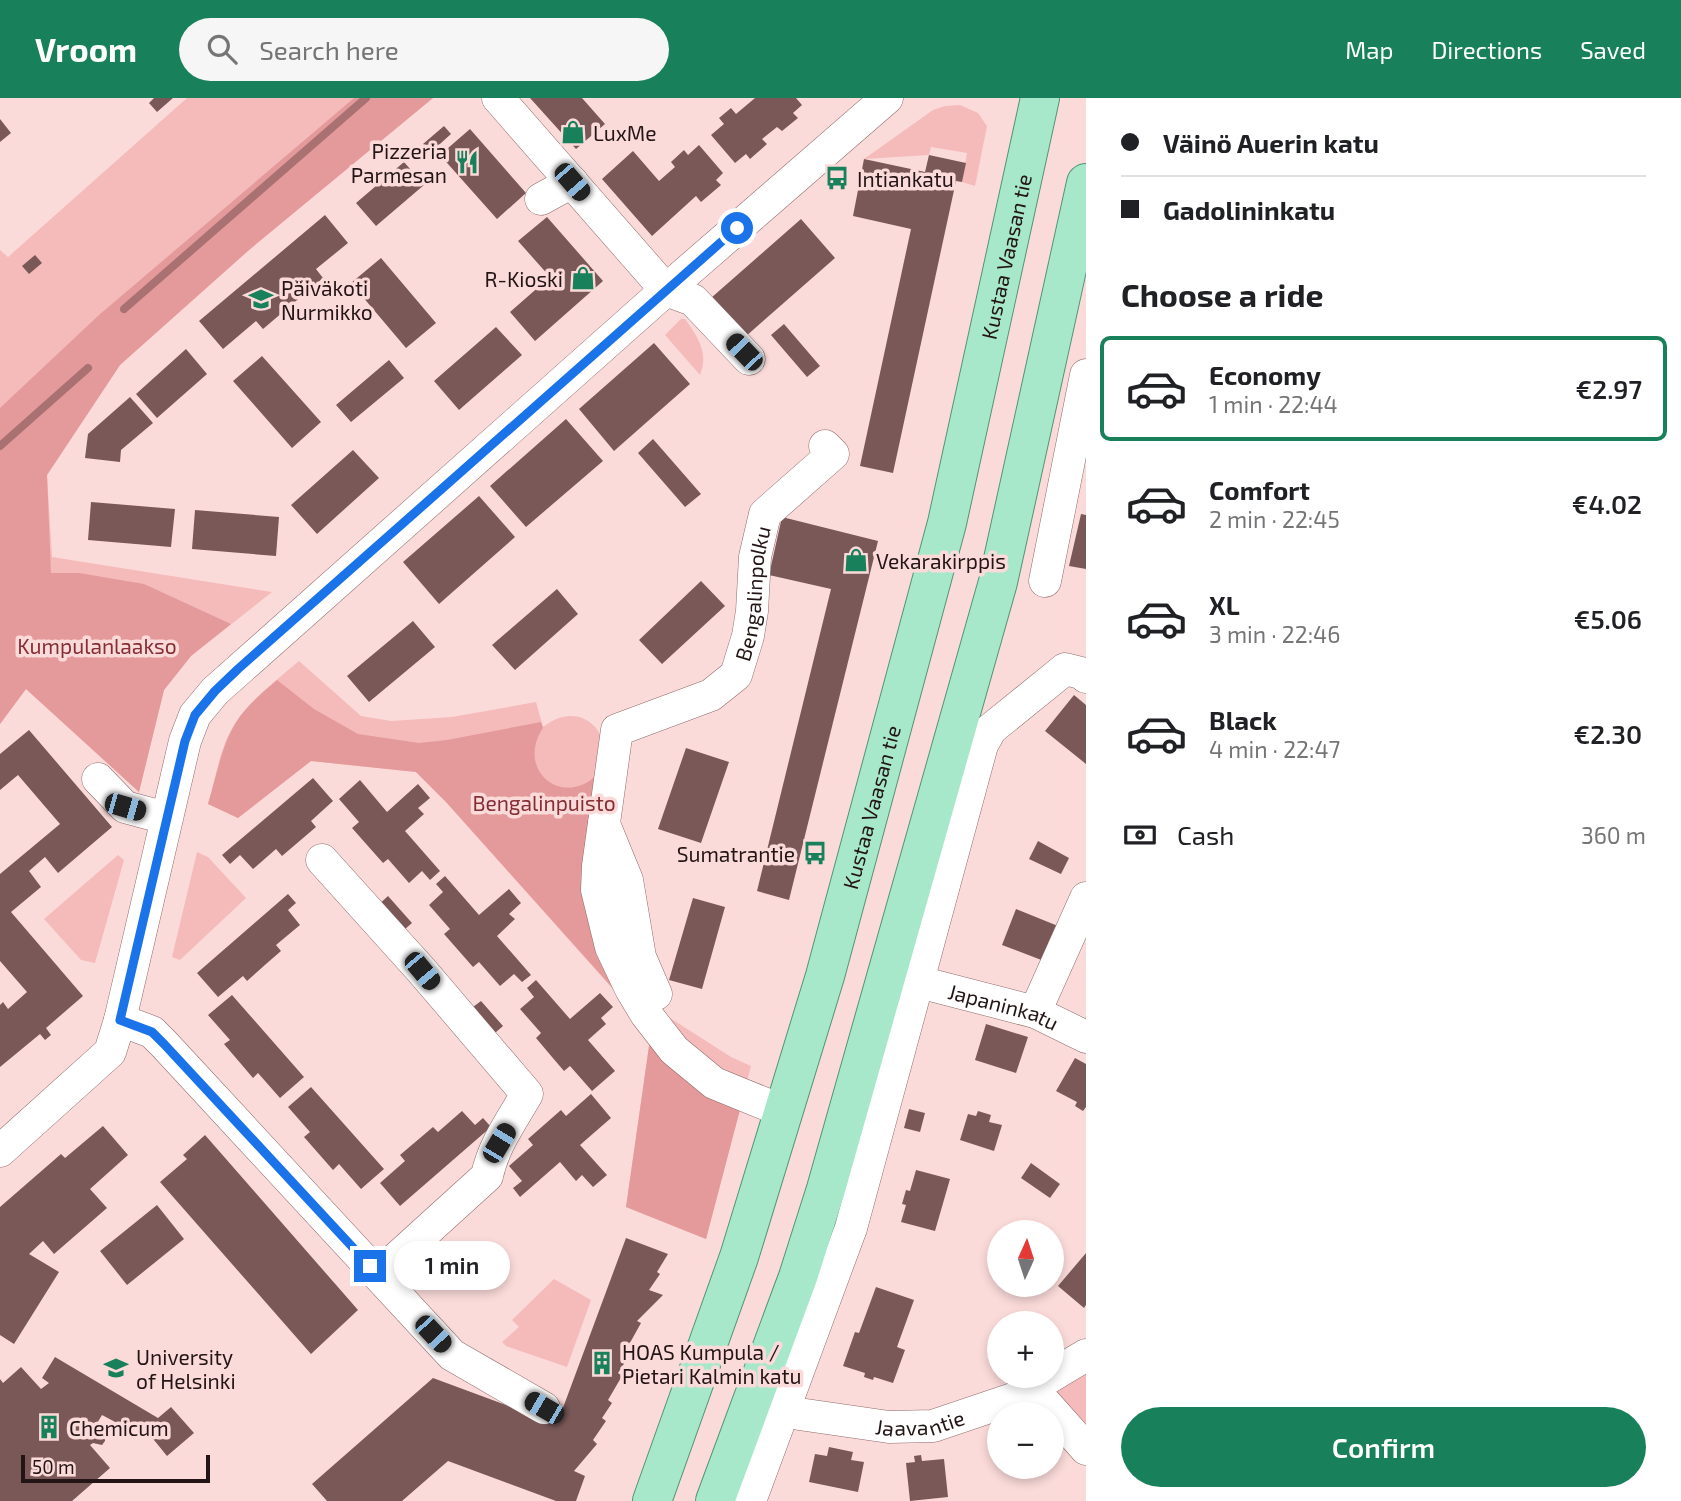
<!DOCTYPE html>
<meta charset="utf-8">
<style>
:root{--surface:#fff;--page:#f6f6f6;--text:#202124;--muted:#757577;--line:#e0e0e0;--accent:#18805a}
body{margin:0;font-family:"Exo 2",sans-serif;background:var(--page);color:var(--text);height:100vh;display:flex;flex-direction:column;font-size:26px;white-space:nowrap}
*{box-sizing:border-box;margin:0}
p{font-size:23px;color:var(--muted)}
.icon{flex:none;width:38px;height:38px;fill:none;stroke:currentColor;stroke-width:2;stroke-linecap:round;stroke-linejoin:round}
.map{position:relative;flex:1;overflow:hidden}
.side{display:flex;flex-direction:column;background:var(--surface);width:595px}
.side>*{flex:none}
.banner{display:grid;align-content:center;height:154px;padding:0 35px;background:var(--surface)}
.needle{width:46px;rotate:3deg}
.controls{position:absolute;left:987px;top:1122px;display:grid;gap:14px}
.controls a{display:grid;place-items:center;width:77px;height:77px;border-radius:50%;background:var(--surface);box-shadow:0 4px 10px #0003;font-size:35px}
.scale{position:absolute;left:21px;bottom:18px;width:189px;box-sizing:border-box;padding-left:7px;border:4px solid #231515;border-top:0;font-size:19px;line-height:24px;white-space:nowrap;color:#231515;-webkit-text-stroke:5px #fbdbda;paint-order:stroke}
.end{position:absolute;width:32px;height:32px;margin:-16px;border:9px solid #1a73e8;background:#fff;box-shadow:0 0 0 4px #fff}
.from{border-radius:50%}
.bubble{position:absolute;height:49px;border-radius:24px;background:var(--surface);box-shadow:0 4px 10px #0003;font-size:23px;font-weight:600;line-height:49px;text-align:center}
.car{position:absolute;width:21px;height:42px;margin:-21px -10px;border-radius:9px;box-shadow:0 0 5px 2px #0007;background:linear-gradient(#222 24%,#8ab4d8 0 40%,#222 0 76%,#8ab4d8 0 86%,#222 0)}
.banner b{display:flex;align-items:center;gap:24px;height:66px;font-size:26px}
.banner b+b{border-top:2px solid var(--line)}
.banner i{width:18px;height:18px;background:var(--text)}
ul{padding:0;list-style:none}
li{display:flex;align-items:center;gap:21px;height:105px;margin:0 14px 10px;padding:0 21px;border:4px solid transparent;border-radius:10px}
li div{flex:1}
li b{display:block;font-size:26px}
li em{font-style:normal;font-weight:600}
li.selected{border-color:var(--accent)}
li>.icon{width:63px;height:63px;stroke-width:1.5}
h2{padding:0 35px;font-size:32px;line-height:84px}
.pay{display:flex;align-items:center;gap:18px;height:77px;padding:0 35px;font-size:26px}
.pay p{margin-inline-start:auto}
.cta{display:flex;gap:14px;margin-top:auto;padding:14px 35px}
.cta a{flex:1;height:80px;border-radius:42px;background:var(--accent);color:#fff;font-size:28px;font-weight:600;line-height:80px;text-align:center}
header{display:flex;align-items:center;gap:42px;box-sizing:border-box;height:98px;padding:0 35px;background:var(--accent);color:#fff}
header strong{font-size:33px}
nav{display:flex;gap:38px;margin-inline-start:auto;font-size:24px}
.search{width:490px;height:63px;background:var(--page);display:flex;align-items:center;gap:18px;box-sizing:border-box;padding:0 24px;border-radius:38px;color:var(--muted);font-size:26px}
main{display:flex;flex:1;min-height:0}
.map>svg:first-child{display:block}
</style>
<header>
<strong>Vroom</strong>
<div class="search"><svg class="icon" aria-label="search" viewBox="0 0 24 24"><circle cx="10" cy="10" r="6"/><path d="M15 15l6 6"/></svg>Search here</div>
<nav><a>Map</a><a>Directions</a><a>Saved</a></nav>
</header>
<main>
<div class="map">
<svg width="1086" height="1403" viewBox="0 0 1086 1403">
<rect width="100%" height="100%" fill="#fbdbda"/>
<path fill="#f5baba" d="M187,0H433L249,152L120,267L47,377L52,459L272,494L191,558L164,592L139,694L26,591L0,626V152L8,159Z
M960,7L978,15L987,28L975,88L962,84L967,55L931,49L929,57L864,61L933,12L945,8Z
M681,221H685C698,239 709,255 700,277L665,237Z
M299,563L361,618L391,623L452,619L536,604L543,629C570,607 600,619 606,653L630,656L616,712L643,885L667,918L731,959L751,968L706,1141L626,1109L651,934L446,704L416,674L311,663L238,720L208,706C216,680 220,647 236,624C252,600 277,582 299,563Z
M197,754L208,759L246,800L180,862L172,859Z
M118,757L124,762L95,865L81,862L44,821Z
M554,1181L591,1202L567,1269L506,1248L502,1244L519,1229L512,1222Z
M1086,1269V1340L1051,1293Z"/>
<path fill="#e49a9a" d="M354,0H433L249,152L120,267L47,377L51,475H79L144,486L231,526L191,558L164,592L139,694L26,591L0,626V310L99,217Z
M277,582L314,611L358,636L419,645L447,642L541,624L543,630C515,672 563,712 599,675L619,897L446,704L416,674L311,663L238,720L208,706C216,680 221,650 235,626C245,609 262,595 277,582Z
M651,934L741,1008L706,1141L626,1109Z"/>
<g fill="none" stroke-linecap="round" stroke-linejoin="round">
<path stroke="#a97171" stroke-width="8" d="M124,211L366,0
M0,348L88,270"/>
</g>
<path fill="#7a5858" d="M154,0H173L157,14L149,5Z
M530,0H582L605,26L576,51Z
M755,0H796L802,7L793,15L798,20L782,33L777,29L762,41L767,46L750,61L746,56L735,65L711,37L724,26L719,20L731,10L736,16Z
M0,21L11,35L0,44Z
M444,28L451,36L431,54L423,46Z
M470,31L526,95L497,121L440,57Z
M699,47L723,75L716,82L721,87L701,104L696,98L652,138L602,81L633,53L659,83L675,69L671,64L684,52L688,57Z
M929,57L966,65L962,84L956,83L893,375L860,368L911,131L853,118L864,61L925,74Z
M404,64L424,87L376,128L356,105Z
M325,117L348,145L316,171L323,180L263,231L256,223L223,251L199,223Z
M547,119L603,183L535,243L510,214L550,179L518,143Z
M801,121L835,160L745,239L711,200Z
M35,157L42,165L29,176L22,168Z
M381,160L436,225L406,250L351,185Z
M784,226L820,268L807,279L771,237Z
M496,229L522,257L459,312L434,283Z
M654,245L690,286L614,353L579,311Z
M186,251L207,276L157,320L136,296Z
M262,258L321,324L292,350L233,283Z
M389,262L404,280L351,324L336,307Z
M130,299L153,325L121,352L120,364L85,360L88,336Z
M566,321L603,363L526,429L490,388Z
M653,341L701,396L685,409L638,355Z
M353,352L379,380L317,436L291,407Z
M479,398L515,439L439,506L403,464Z
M91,404L175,411L171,449L88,442Z
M195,412L279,419L276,458L192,451Z
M1081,416L1086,417V471L1069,468Z
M782,419L878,443L789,802L757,793L831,491L769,477Z
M701,483L725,508L662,566L639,542Z
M557,491L578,516L515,572L492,547Z
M413,523L435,549L369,604L347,578Z
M1074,597L1086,607V666L1045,633Z
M29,632L112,729L58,775L45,759L29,773L41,789L11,814L83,898L46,930L51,937L45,942L40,936L0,969V907L3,904L8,911L27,894L0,863V776L60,726L18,677L0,692V656Z
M686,650L729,664L701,745L658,731Z
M313,680L333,703L311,723L316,729L282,758L276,751L253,771L240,757L230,766L222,757Z
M360,682L387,714L418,686L430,700L418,710L424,716L405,733L440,773L430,782L422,773L409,785L388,761L383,765L352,730L359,724L339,701Z
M1038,743L1069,760L1061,776L1029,761Z
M445,778L479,817L509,791L521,805L509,816L515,821L497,838L531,877L522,884L514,876L500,888L479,864L473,869L444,836L450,831L429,807L443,794L436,786Z
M288,796L296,805L288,812L300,827L276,847L281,853L266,866L247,883L243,878L218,899L197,875Z
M388,798L412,825L397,838L374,811Z
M693,800L725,809L702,891L669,882Z
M1016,811L1058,828L1044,863L1002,847Z
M536,882L570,921L600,895L613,909L601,920L606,926L588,942L615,973L592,993L570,968L564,973L552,959L536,940L541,935L520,911L534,899L527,890Z
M232,897L304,979L280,1000L258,975L253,980L224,946L230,942L208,917Z
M481,903L503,928L488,941L465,915Z
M986,926L1028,939L1016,975L975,962Z
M1075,960L1086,966V1009L1083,1013L1075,1008L1077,1004L1056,993Z
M311,989L384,1071L361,1091L339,1066L333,1072L304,1039L310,1034L288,1009Z
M591,996L611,1020L580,1047L607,1077L593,1089L582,1077L576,1083L560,1064L520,1099L513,1090L522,1083L509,1068L533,1047L528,1041L561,1012L566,1018Z
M909,1011L925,1015L920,1034L904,1030Z
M462,1013L475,1027L483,1020L491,1029L400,1108L380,1085L405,1063L400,1057L433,1029L438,1034Z
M978,1013L991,1017L989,1024L1002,1027L994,1053L960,1042L968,1016L976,1018Z
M103,1028L128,1057L90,1091L107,1110L54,1156L43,1143L29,1156L59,1174L14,1246L0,1237V1109L61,1056L65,1060Z
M205,1037L358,1212L311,1256L160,1084L187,1061L183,1057Z
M1031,1065L1060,1086L1050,1100L1021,1080Z
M916,1072L950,1081L935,1133L901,1124L906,1107L902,1106L906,1092L910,1093Z
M157,1107L184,1141L127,1187L100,1153Z
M626,1140L668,1156L657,1174L660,1176L649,1192L663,1197L637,1223L641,1225L626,1252L631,1255L618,1275L622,1278L608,1302L612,1305L602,1320L606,1323L593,1342L597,1346L574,1373L585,1378L576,1403H556L448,1363L402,1403H327L312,1386L433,1280L557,1326Z
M1086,1155V1207L1084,1210L1058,1188Z
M876,1189L914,1202L897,1249L905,1252L893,1285L874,1279L873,1282L864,1279L865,1275L843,1268L855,1234L859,1235Z
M55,1259L158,1320L171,1309L194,1335L167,1358L145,1331L136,1327L132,1333L102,1317L96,1327L105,1338V1343L102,1347L93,1345L90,1347L110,1370L72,1403H0V1281L3,1285L21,1269L41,1291L49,1285L42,1280Z
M829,1349L853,1354L851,1362L864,1364L858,1394L809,1384L815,1356L827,1358Z
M921,1357L922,1363L944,1361L948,1399L910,1403L906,1365L915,1364L914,1358Z
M1010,1368H1032V1369L1013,1376Z"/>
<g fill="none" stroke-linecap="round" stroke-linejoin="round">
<g stroke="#8e6c6b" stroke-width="33">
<g id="minor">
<path d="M498,0L666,192L693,202L749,261"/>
<path d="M541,101L572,84"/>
<path d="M1045,483L1086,277"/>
<path d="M98,681L125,709L166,720"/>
<path d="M604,726L627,782L640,859L656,896"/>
<path d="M322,762L422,873L527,996C512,1022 493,1048 487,1078L378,1177"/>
<path id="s1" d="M919,884L1035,914L1086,939"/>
<path d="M1035,914L1086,800"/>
<path d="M120,922L152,934L164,946L452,1257L544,1310"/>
<path id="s2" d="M785,1014L714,985L674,952L646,916L631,891L611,849L597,792L598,768L617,632L711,597L736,577L748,538L752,513L755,459L765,416L833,356L825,348"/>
<path d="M0,1053L110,954L120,922L185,643L195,617L215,593L666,192L887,0"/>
<path d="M1032,1290L1086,1351"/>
<path id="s3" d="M782,1311L799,1316L889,1329L933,1328L1013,1301L1086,1257"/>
<path d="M750,1403L851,1130L982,647L991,631L1065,571L1081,575L1086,579"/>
</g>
</g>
<g stroke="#529475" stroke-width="40">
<g id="major">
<path id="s4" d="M652,1403L739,1159L825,878L947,425L1040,0"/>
<path d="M715,1403L798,1179L826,1091L998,484L1086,85"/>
</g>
</g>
<use href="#minor" stroke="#fff" stroke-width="32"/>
<use href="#major" stroke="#a7e8cb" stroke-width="38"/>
</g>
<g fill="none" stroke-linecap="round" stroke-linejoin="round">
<path stroke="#1a73e8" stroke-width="9" d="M370,1168L164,946L152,934L120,922L185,643L195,617L215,593L238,571L737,130"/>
</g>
<defs>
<g id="shop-bare" transform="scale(1.89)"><path d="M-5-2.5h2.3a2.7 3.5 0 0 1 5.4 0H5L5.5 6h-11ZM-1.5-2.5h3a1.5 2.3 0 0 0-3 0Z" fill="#18805a" stroke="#fbdbda" stroke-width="2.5" paint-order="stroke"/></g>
<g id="restaurant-bare" transform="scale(1.89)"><path d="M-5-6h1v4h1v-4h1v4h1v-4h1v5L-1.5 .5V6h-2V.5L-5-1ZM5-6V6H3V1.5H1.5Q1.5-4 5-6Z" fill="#18805a" stroke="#fbdbda" stroke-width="2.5" paint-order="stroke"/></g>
<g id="bus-bare" transform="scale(1.89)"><path d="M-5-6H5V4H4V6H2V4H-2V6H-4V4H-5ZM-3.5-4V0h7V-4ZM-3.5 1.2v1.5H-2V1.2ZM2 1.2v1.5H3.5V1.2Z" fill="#18805a" stroke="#fbdbda" stroke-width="2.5" paint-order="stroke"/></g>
<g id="school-bare" transform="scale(1.89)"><path d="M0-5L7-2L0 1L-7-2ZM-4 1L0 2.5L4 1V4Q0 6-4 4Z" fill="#18805a" stroke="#fbdbda" stroke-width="2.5" paint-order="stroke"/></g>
<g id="building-bare" transform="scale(1.89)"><path d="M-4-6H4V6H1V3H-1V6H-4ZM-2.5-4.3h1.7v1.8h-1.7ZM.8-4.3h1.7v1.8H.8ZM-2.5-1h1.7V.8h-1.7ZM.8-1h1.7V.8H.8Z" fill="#18805a" stroke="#fbdbda" stroke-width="2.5" paint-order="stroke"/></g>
<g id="university-bare" transform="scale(1.89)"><path d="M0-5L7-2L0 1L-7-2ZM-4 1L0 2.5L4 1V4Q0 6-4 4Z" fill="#18805a" stroke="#fbdbda" stroke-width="2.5" paint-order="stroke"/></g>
</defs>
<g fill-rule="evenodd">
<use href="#shop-bare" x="573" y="34"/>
<use href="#restaurant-bare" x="467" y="64"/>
<use href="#bus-bare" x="837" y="80"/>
<use href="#shop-bare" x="583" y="180"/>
<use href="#school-bare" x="261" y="201"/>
<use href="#shop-bare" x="856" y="462"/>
<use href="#bus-bare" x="815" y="755"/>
<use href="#building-bare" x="602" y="1265"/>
<use href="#university-bare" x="116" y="1270"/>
<use href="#building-bare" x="49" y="1329"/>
</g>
<g text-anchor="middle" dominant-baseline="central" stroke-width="7" stroke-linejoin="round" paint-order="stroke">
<g font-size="21" fill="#231515" stroke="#fbdbda" text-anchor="start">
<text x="593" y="34">LuxMe</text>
<text x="447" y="52" text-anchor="end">Pizzeria<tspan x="447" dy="24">Parmesan</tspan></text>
<text x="857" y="80">Intiankatu</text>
<text x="563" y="180" text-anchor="end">R-Kioski</text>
<text x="281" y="189">Päiväkoti<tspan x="281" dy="24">Nurmikko</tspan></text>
<text x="876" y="462">Vekarakirppis</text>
<text x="795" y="755" text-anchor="end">Sumatrantie</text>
<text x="622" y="1253">HOAS Kumpula /<tspan x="622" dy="24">Pietari Kalmin katu</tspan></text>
<text x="136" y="1258">University<tspan x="136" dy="24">of Helsinki</tspan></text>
<text x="69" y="1329">Chemicum</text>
</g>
<g font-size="21" fill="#231515" stroke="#fbdbda">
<text stroke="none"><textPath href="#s4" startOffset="1295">Kustaa Vaasan tie</textPath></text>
<text stroke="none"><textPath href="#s2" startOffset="686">Bengalinpolku</textPath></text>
<text stroke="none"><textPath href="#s4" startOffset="728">Kustaa Vaasan tie</textPath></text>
<text stroke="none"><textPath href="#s1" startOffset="88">Japaninkatu</textPath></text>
<text stroke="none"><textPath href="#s3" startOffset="140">Jaavantie</textPath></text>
</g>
<g font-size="21" fill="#852e34" stroke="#fbdbda">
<text x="97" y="547">Kumpulanlaakso</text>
<text x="544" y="704">Bengalinpuisto</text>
</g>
</g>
</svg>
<div class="controls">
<a><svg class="needle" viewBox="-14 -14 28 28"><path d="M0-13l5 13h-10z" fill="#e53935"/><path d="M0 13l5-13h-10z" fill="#757577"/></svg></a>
<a>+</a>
<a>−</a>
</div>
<div class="scale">50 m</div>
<i class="end from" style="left:737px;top:130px"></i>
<i class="end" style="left:370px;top:1168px"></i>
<div class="bubble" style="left:394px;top:1143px;width:116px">1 min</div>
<i class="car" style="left:572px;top:84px;rotate:139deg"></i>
<i class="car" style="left:744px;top:254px;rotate:316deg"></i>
<i class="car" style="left:125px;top:709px;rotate:106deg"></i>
<i class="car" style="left:422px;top:873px;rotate:140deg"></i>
<i class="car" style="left:499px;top:1045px;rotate:31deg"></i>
<i class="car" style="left:433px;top:1236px;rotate:137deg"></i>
<i class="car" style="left:544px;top:1310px;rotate:300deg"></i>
</div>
<section class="side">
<div class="banner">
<b><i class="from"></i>Väinö Auerin katu</b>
<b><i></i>Gadolininkatu</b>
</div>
<h2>Choose a ride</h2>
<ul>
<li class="selected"><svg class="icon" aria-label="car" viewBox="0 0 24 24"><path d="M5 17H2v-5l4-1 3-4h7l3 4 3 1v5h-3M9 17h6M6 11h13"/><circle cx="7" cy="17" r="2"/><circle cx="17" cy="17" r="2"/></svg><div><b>Economy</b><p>1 min · 22:44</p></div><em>€2.97</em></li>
<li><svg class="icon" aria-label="car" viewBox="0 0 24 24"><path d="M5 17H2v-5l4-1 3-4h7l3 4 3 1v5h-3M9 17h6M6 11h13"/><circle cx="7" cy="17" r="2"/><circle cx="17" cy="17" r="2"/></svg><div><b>Comfort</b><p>2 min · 22:45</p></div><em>€4.02</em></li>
<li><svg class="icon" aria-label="car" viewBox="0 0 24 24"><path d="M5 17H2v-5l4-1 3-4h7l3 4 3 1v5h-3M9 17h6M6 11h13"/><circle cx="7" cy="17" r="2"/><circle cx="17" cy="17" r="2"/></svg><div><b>XL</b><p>3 min · 22:46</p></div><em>€5.06</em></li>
<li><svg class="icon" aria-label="car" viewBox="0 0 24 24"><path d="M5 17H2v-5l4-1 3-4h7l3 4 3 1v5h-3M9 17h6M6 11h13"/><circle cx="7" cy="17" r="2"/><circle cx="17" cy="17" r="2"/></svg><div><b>Black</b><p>4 min · 22:47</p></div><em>€2.30</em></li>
</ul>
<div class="pay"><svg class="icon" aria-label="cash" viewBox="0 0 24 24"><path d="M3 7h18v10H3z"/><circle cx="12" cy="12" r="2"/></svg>Cash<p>360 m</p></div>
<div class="cta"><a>Confirm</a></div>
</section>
</main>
